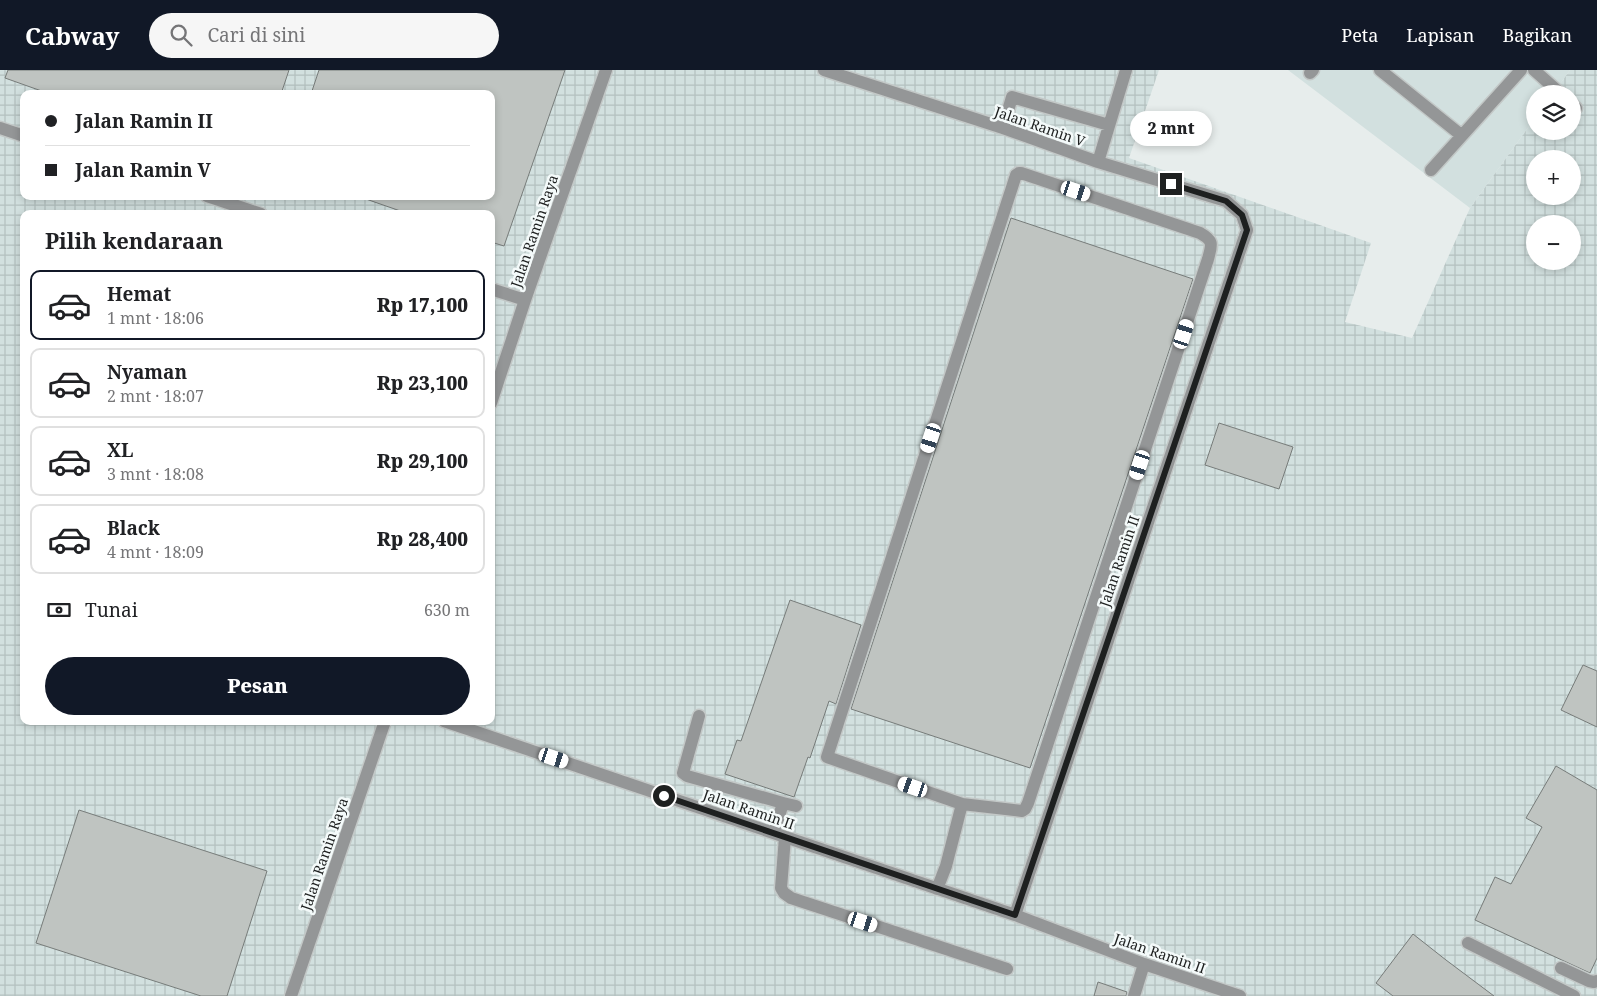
<!DOCTYPE html>
<html lang="id">
<meta charset="utf-8">
<style>
:root{--surface:#fff;--page:#f6f6f6;--text:#202124;--muted:#757577;--line:#e0e0e0;--accent:#111827}
body{margin:0;font-family:"Noto Serif",serif;background:var(--page);color:var(--text);height:100vh;display:flex;flex-direction:column;font-size:19px;white-space:nowrap}
*{box-sizing:border-box;margin:0}
p{font-size:16px;color:var(--muted)}
.icon{flex:none;width:28px;height:28px;fill:none;stroke:currentColor;stroke-width:2;stroke-linecap:round;stroke-linejoin:round}
.map{position:relative;flex:1;overflow:hidden}
.drawer{position:absolute;left:20px;top:140px;width:475px;height:515px;display:flex;flex-direction:column;background:var(--surface);border-radius:10px;box-shadow:0 2px 8px #0003}
.drawer>*{flex:none}
.top-card{position:absolute;left:20px;top:20px;width:475px;height:110px;border-radius:10px;box-shadow:0 2px 8px #0003;display:grid;align-content:center;height:110px;padding:0 25px;background:var(--surface)}
.controls{position:absolute;left:1526px;top:15px;display:grid;gap:10px}
.controls a{display:grid;place-items:center;width:55px;height:55px;border-radius:50%;background:var(--surface);box-shadow:0 2px 8px #0003;font-size:25px}
.end{position:absolute;width:22px;height:22px;margin:-11px;border:6px solid #1e2020;background:#fff;box-shadow:0 0 0 2px #fff}
.from{border-radius:50%}
.bubble{position:absolute;height:35px;border-radius:18px;background:var(--surface);box-shadow:0 2px 8px #0003;font-size:16px;font-weight:800;line-height:35px;text-align:center}
.car{position:absolute;width:15px;height:30px;margin:-15px -8px;border-radius:6px;box-shadow:0 0 4px 1px #0007;background:linear-gradient(#fff 24%,#345 0 40%,#fff 0 76%,#345 0 86%,#fff 0)}
.top-card b{display:flex;align-items:center;gap:18px;height:48px;font-size:19px}
.top-card b+b{border-top:1px solid var(--line)}
.top-card i{width:12px;height:12px;background:var(--text)}
ul{padding:0;list-style:none}
li{display:flex;align-items:center;gap:15px;height:70px;margin:0 10px 8px;padding:0 15px;border:2px solid var(--line);border-radius:10px}
li div{flex:1}
li b{display:block;font-size:19px}
li em{font-style:normal;font-weight:800}
li.on{border-color:var(--accent)}
li>.icon{width:45px;height:45px;stroke-width:1.5}
h2{padding:0 25px;font-size:22px;line-height:60px}
.pay{display:flex;align-items:center;gap:12px;height:55px;padding:0 25px;font-size:19px}
.pay p{margin-inline-start:auto}
.action{display:flex;gap:10px;margin-top:auto;padding:10px 25px}
.action a{flex:1;height:58px;border-radius:30px;background:var(--accent);color:#fff;font-size:20px;font-weight:800;line-height:58px;text-align:center}
header{display:flex;align-items:center;gap:30px;box-sizing:border-box;height:70px;padding:0 25px;background:var(--accent);color:#fff}
header strong{font-size:24px}
nav{display:flex;gap:28px;margin-inline-start:auto;font-size:18px}
.search{width:350px;height:45px;background:var(--page);display:flex;align-items:center;gap:12px;box-sizing:border-box;padding:0 18px;border-radius:28px;color:var(--muted);font-size:19px}
.map>svg:first-child{display:block}
</style>
<header>
<strong>Cabway</strong>
<div class="search"><svg class="icon" aria-label="search" viewBox="0 0 24 24"><circle cx="10" cy="10" r="6"/><path d="M15 15l6 6"/></svg>Cari di sini</div>
<nav><a>Peta</a><a>Lapisan</a><a>Bagikan</a></nav>
</header>
<div class="map">
<svg width="1597" height="926" viewBox="0 0 1597 926">
<defs>
<pattern id="industrial-grid" width="8" height="8" patternUnits="userSpaceOnUse" patternTransform="scale(1.25)"><rect width="8" height="8" fill="#d2e0df"/><path d="M0 4h8M4 0v8" fill="none" stroke="#b4c0bf"/></pattern>
</defs>
<rect width="100%" height="100%" fill="#e7edec"/>
<path fill="#d2e0df" d="M1288,0H1570L1553,24H1535V48L1470,138Z"/>
<path fill="url(#industrial-grid)" fill-rule="evenodd" d="M0,0H1159L1129,88L1371,173L1345,252L1412,268L1470,138L1535,48V61H1572V24H1553L1570,0H1597V926H0ZM24,24H491V126H24ZM1535,89H1572V126H1535ZM24,144H491V651H24ZM1535,154H1572V191H1535Z"/>
<path fill="#bfc4c1" stroke="#777c7a" d="M8,0H289L281,24H50L5,8Z
M319,0H565L504,176L491,172V144H409L363,128L364,126H491V24H311Z
M1011,148L1193,209L1030,698L851,639Z
M1219,353L1293,377L1279,419L1205,395Z
M790,530L861,555L836,634L829,631L810,688L808,687L794,727L725,704L737,670L741,671Z
M1583,595L1597,601V657L1561,640Z
M1556,696L1597,720V888L1590,903L1475,850L1495,807L1511,814L1542,757L1526,748Z
M79,740L267,801L227,926H201L36,873Z
M1413,864L1446,890L1494,926H1393L1376,913Z
M1098,912L1127,922L1126,926H1094Z"/>
<g fill="none" stroke-linecap="round" stroke-linejoin="round">
<g stroke="#c3c8c7" stroke-width="15">
<path id="minor" d="M824,0L1003,58L1098,92L1226,131L1242,145L1247,160L1015,845
M1380,0L1461,65
M1534,0L1561,24
M1310,3L1313,0
M1572,34L1576,38
M0,58L24,66
M1003,58L1012,27L1109,55
M1098,92L1126,0
M1431,100L1521,0
M207,126L261,144
M491,219L525,230
M491,333L525,230L606,0
M699,646L683,703L687,706L783,733L774,763
M444,651L1015,845L1144,894L1240,926
M783,733L796,736
M785,767L781,818L784,823L791,828L1007,899
M937,819L946,796L962,734L1022,741L1025,739L1028,733L1208,189C1212,174 1214,171 1200,163L1021,103H1019L1016,105L827,687L962,734
M1468,873L1574,926
M1561,898L1589,911L1594,912L1597,911
M291,926L385,651
M1134,926L1144,894"/>
</g>
<use href="#minor" stroke="#949697" stroke-width="12"/>
</g>
<g fill="none" stroke-linecap="round" stroke-linejoin="round">
<path stroke="#1e2020" stroke-width="6" d="M664,726L1015,845L1247,160L1242,145L1226,131L1171,114"/>
</g>
<g text-anchor="middle" dominant-baseline="central" stroke-width="5" stroke-linejoin="round" paint-order="stroke">
<g font-size="14" fill="#1e2020" stroke="#f4fafa">
<text transform="translate(1040 56) rotate(19)">Jalan Ramin V</text>
<text transform="translate(534 161) rotate(-71)">Jalan Ramin Raya</text>
<text transform="translate(1119 491) rotate(-71)">Jalan Ramin II</text>
<text transform="translate(749 739) rotate(19)">Jalan Ramin II</text>
<text transform="translate(324 784) rotate(-71)">Jalan Ramin Raya</text>
<text transform="translate(1160 883) rotate(19)">Jalan Ramin II</text>
</g>
</g>
</svg>
<div class="controls">
<a><svg class="icon" aria-label="layers" viewBox="0 0 24 24"><path d="M12 4l9 5-9 5-9-5zM3 14l9 5 9-5"/></svg></a>
<a>+</a>
<a>−</a>
</div>
<i class="end from" style="left:664px;top:726px"></i>
<i class="end" style="left:1171px;top:114px"></i>
<div class="bubble" style="left:1130px;top:41px;width:82px">2 mnt</div>
<i class="car" style="left:1076px;top:121px;rotate:108deg"></i>
<i class="car" style="left:1184px;top:264px;rotate:18deg"></i>
<i class="car" style="left:931px;top:368px;rotate:198deg"></i>
<i class="car" style="left:1140px;top:395px;rotate:198deg"></i>
<i class="car" style="left:554px;top:688px;rotate:108deg"></i>
<i class="car" style="left:913px;top:717px;rotate:289deg"></i>
<i class="car" style="left:863px;top:852px;rotate:108deg"></i>
<div class="top-card">
<b><i class="from"></i>Jalan Ramin II</b>
<b><i></i>Jalan Ramin V</b>
</div>
<section class="drawer">
<h2>Pilih kendaraan</h2>
<ul>
<li class="on"><svg class="icon" aria-label="car" viewBox="0 0 24 24"><path d="M5 17H2v-5l4-1 3-4h7l3 4 3 1v5h-3M9 17h6M6 11h13"/><circle cx="7" cy="17" r="2"/><circle cx="17" cy="17" r="2"/></svg><div><b>Hemat</b><p>1 mnt · 18:06</p></div><em>Rp 17,100</em></li>
<li><svg class="icon" aria-label="car" viewBox="0 0 24 24"><path d="M5 17H2v-5l4-1 3-4h7l3 4 3 1v5h-3M9 17h6M6 11h13"/><circle cx="7" cy="17" r="2"/><circle cx="17" cy="17" r="2"/></svg><div><b>Nyaman</b><p>2 mnt · 18:07</p></div><em>Rp 23,100</em></li>
<li><svg class="icon" aria-label="car" viewBox="0 0 24 24"><path d="M5 17H2v-5l4-1 3-4h7l3 4 3 1v5h-3M9 17h6M6 11h13"/><circle cx="7" cy="17" r="2"/><circle cx="17" cy="17" r="2"/></svg><div><b>XL</b><p>3 mnt · 18:08</p></div><em>Rp 29,100</em></li>
<li><svg class="icon" aria-label="car" viewBox="0 0 24 24"><path d="M5 17H2v-5l4-1 3-4h7l3 4 3 1v5h-3M9 17h6M6 11h13"/><circle cx="7" cy="17" r="2"/><circle cx="17" cy="17" r="2"/></svg><div><b>Black</b><p>4 mnt · 18:09</p></div><em>Rp 28,400</em></li>
</ul>
<div class="pay"><svg class="icon" aria-label="cash" viewBox="0 0 24 24"><path d="M3 7h18v10H3z"/><circle cx="12" cy="12" r="2"/></svg>Tunai<p>630 m</p></div>
<div class="action"><a>Pesan</a></div>
</section>
</div>
